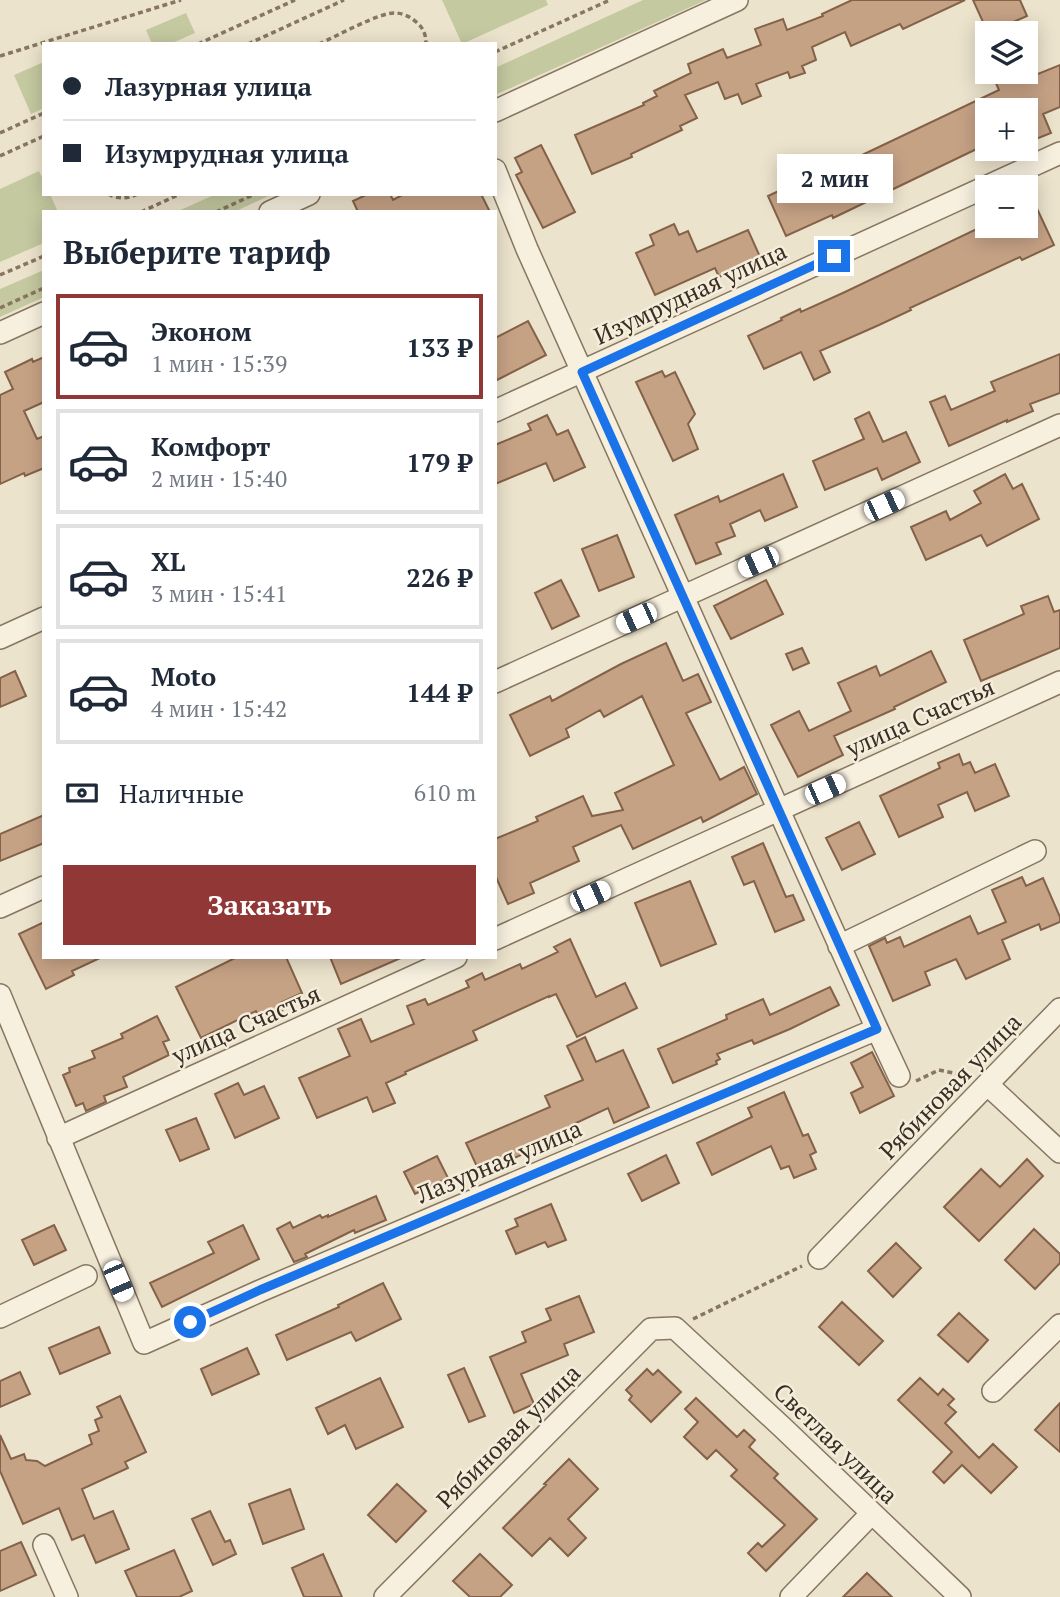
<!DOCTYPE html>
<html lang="ru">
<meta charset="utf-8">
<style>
:root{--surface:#fff;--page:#f6f6f7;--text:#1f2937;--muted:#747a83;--line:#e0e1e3;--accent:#913836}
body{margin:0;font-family:"PT Serif",serif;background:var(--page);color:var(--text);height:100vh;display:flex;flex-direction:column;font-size:26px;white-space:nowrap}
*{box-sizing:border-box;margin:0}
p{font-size:23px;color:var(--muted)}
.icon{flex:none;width:38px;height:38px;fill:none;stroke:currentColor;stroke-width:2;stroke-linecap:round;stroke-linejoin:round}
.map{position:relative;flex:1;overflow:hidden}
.panel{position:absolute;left:42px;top:210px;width:455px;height:749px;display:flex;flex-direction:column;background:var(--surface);border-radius:0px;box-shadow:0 4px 18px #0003}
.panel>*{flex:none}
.banner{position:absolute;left:42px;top:42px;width:455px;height:154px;border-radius:0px;box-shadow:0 4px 18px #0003;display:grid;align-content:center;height:154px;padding:0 21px;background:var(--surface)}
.tools{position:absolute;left:975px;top:21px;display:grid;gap:14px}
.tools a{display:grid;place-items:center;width:63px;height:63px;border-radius:0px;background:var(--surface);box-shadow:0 4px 18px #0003;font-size:35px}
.end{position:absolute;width:32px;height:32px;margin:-16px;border:9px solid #1a73e8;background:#fff;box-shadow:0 0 0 4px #fff}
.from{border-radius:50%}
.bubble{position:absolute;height:49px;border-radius:0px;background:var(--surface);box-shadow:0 4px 18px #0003;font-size:23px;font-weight:700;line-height:49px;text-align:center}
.car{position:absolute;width:21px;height:42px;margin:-21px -10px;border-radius:9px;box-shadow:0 0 5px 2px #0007;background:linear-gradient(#fff 24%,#345 0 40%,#fff 0 76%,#345 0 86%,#fff 0)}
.banner b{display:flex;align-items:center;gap:24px;height:66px;font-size:26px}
.banner b+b{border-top:2px solid var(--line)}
.banner i{width:18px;height:18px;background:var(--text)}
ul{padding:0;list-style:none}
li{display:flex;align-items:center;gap:21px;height:105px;margin:0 14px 10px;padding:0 7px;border:4px solid var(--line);border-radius:0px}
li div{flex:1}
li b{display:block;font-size:26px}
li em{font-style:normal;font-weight:700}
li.on{border-color:var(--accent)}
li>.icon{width:63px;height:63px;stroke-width:1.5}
h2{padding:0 21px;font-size:32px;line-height:84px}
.pay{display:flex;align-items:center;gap:18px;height:77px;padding:0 21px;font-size:26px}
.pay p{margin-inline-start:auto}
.cta{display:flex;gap:14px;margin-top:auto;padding:14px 21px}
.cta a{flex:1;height:80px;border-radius:0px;background:var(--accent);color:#fff;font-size:28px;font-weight:700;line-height:80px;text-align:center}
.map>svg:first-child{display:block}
</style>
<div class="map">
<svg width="1060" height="1597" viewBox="0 0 1060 1597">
<rect width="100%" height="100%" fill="#ece3cc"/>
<path fill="#c4c9a0" d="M442,0H546L548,5L462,44Z
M643,0H706L495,95V68Z
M186,13L195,33L170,44H152L146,30Z
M44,62V108L31,114L14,75Z
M39,171L44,181V194H50L58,212H44V243L0,262V189Z
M216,194H273L234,212H176Z
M44,270V297L0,317V289Z"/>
<path fill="#c6a285" stroke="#846249" stroke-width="2" d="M852,0H965L903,29L900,24L851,46L845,32L812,47L816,60L802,66L805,73L790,78L788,72L756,84L761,96L742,104L738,94L725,99L718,82L685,95L697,118L680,126L682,130L631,154L632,157L592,174L575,135L644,105L643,103L657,96L654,91L691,73L688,64L723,49L727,58L761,45L755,29L783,19L787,30L823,16L822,14Z
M973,0H1020L1027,16L988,33Z
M1060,65V107L1043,114L1051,133L1026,143V110H987V144L833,218L832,215L786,236L768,196L800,181L801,184L999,90L991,72H1031L1033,76Z
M541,145L575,212L543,228L516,175L522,172L515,158Z
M1026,185L1054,245L1022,260L1020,257L910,308L911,310L879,325L820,351L830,372L814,380L801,352L764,369L748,336L782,320L781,318L800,309L801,312L845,292L983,226H1026Z
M368,194H390L393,200L404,194H481L490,212H358L353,201Z
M674,224L679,235L688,231L697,252L748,230L761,259L719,277L715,268L655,295L636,253L654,245L650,235Z
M528,321L546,355L495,381V338Z
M1060,354V393L1030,404L1033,411L1007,422V420L949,446L930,402L945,396L951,410L995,391L991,382Z
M44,357V402L24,411L37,439L44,436V468L25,476L24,473L0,484V395L13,389L5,372L32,359L33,362Z
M662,371L665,377L675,372L695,414L688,424L698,449L673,461L636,382Z
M869,412L883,442L906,432L920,462L882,480L877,468L825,490L813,461L864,439L855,419Z
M547,415L557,435L568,430L585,467L554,481L546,463L495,484V445L531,430L528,424Z
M783,474L797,507L765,521L760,510L730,524L735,536L716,543L721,554L696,564L675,515L718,496L720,502Z
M1005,474L1013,489L1022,484L1039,519L987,546L981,535L926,560L911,527L946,511L950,520L981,503L974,491Z
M617,535L634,577L599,591L582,549Z
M561,580L579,616L552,629L535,593Z
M766,580L783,614L731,639L714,606Z
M1048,596L1054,612L1060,610V648L981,681L964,640L1024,614L1021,606Z
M666,643L683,681L698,674L711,702L686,713L720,780L744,767L757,794L703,822L701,817L633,849L621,825L573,847L579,861L530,883L534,893L508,904L495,875V839L538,821L536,817L583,796L592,816L623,810L615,793L674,765L642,696L604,717L600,710L566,729L569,737L530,756L510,715L550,696L552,701L621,664Z
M802,648L809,663L793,670L786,654Z
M931,651L946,682L894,707L895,709L834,736L843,755L798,777L771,725L799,711L809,731L851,711L838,683L876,666L880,676Z
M15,671L26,696L0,707V678Z
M959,754L963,765L970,762L975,773L995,764L1009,796L975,811L967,792L938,805L943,817L899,837L880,796L940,768L938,763Z
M44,815V843L0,861V834Z
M859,822L875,854L842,870L826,838Z
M763,843L786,897L793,895L804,920L775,932L754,881L744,885L732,857Z
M1022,877L1026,886L1043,878L1060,917V922L1041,930L1039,924L1002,940L1010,959L966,979L956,959L925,972L930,985L893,1001L869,946L885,938L887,943L900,937L904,947L970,916L978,934L1006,922L992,890Z
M690,881L716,944L661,966L635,903Z
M44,922V957H102L72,971L74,975L46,989L19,934Z
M570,939L596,997L625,983L637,1008L577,1037L556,994L549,997V996L473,1031L477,1040L405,1072L406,1074L386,1083L395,1103L373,1112L367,1097L317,1118L299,1078L350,1056L338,1029L361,1019L371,1042L414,1024L407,1006L425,999L428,1005L469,987L466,981L482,973L485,980L520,964L522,969L558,952L554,947Z
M237,957H286L302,993L280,1003L283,1010L261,1021L256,1011L201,1038L176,987Z
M330,957H403L341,984Z
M830,987L839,1005L790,1029L754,1044L752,1040L717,1054L720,1059L716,1061L717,1064L673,1083L658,1049L727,1019L726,1015L763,999L770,1015Z
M157,1016L169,1040L163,1042L169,1055L123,1077L127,1087L104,1096L106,1102L86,1111L83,1103L76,1106L63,1075L70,1072L69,1068L95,1058L92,1051L123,1038L121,1034Z
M585,1037L596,1062L623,1050L649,1107L614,1123L608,1108L576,1123L577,1125L526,1148L528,1152L480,1173L466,1143L550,1107L545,1096L583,1080L567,1046Z
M872,1052L894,1096L860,1113L851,1093L863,1087L851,1063Z
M238,1083L244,1095L264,1086L279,1118L235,1138L215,1094Z
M784,1092L803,1136L808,1134L816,1152L810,1155L816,1169L794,1178L789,1166L781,1169L771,1146L712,1175L697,1143L752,1117L748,1108Z
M196,1118L209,1149L180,1161L166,1130Z
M666,1155L679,1183L642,1201L628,1174Z
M437,1156L448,1178L415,1194L404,1172Z
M1027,1159L1043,1176L979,1241L944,1207L981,1169L1000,1187Z
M376,1196L386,1220L355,1233L354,1230L305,1254L307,1257L294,1262L277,1229L290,1222L293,1228L320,1215L322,1218L328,1215V1217Z
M551,1204L566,1240L548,1247L545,1242L516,1254L506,1231L518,1226L515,1219Z
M54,1225L66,1250L34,1265L22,1240Z
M243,1225L259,1259L162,1307L150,1283L214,1253L208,1242Z
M1034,1229L1060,1254V1263L1035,1289L1005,1260Z
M896,1243L921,1268L893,1297L868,1271Z
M383,1283L401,1319L356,1341L351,1332L287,1360L276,1335L339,1307L338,1305Z
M579,1296L594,1332L564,1344L568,1355L521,1374L534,1404L514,1413L490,1357L526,1342L522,1332L551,1320L546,1309Z
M842,1302L883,1341L859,1365L819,1327Z
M959,1313L988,1340L968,1362L938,1335Z
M99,1327L110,1353L60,1374L49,1348Z
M247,1348L259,1374L212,1395L201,1369Z
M464,1368L485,1416L469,1422L448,1375Z
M647,1369L653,1375L658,1370L681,1392L651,1422L629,1400L632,1396L626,1390Z
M20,1372L30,1394L0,1407V1381Z
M380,1378L403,1427L356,1449L345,1425L328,1434L316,1408Z
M920,1378L938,1395L943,1389L954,1399L948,1405L956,1412L945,1423L979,1458L993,1444L1017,1467L991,1493L962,1465L944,1483L933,1472L952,1452L898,1400Z
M120,1396L146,1452L125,1462L128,1468L82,1489L94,1519L113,1511L129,1549L96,1563L84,1535L72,1540L59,1508L23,1524L0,1471V1435L11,1459L24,1454L26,1460L37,1461L45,1466L92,1444L89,1435L99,1431L95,1420L102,1417L97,1407Z
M696,1398L737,1437L744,1430L755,1440L749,1447L778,1474L774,1478L817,1519L766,1571L748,1553L758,1543L762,1547L785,1525L731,1476L737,1470L716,1450L707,1459L684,1437L698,1422L685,1409Z
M1060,1403V1452L1035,1430Z
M569,1459L598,1489L568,1519L586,1538L568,1556L550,1538L532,1556L503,1528L546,1485L544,1484Z
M397,1484L426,1511L396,1542L368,1515Z
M290,1489L304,1529L263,1544L249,1504Z
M210,1511L225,1542L230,1540L236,1554L213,1565L192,1519Z
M21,1542L36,1575L0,1591V1551Z
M174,1550L192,1591L179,1597H137L125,1571Z
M323,1554L342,1597H304L292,1568Z
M480,1554L512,1585L500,1597H470L453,1581Z
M867,1573L892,1597H843Z"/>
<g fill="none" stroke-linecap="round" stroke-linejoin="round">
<g stroke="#877661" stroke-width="24">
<path id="minor" d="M495,111L737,0
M495,170L527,249L877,1029L899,1076
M270,212L309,194
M0,333L44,313
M495,411L1060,153
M0,638L44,618
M495,682L1060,425
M0,907L44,887
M495,939L1060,682
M839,946L1035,851
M0,995L144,1343L260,1291L877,1029
M988,1085L1060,1152
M58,1138L456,957
M819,1258L1060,1009
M0,1317L86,1276
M993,1391L1060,1325
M44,1545L67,1597
M385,1597L651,1329L675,1328L782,1427L960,1597
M791,1597L872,1513"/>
</g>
<path stroke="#877661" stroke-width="3.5" stroke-dasharray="5 3.5" stroke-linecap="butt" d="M198,44L295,0
M248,44L344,0
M319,44C335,37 380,12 395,13C402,13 409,16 415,21C423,27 426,34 426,44
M495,52L610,0
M0,56L181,0
M0,133L44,113
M0,156L44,136
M108,194C118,199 128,199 138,194
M141,212L180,194
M216,212L255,194
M0,275L44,256
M0,308L44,288
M916,1081L939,1070L963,1075L967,1078
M693,1319L802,1266"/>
<use href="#minor" stroke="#f7f0df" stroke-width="21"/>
</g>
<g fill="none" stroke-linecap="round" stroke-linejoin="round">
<path stroke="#1a73e8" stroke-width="9" d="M190,1322L260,1290L877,1029L582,372L834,256"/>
</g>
<g text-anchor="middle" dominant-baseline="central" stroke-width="5" stroke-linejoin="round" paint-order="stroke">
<g font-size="24" fill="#3a2e23" stroke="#f4eddb">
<text transform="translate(690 293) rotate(-25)">Изумрудная улица</text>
<text transform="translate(920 717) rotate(-24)">улица Счастья</text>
<text transform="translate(246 1024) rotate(-24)">улица Счастья</text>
<text transform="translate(950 1086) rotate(-46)">Рябиновая улица</text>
<text transform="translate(499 1161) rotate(-23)">Лазурная улица</text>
<text transform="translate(508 1436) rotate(-45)">Рябиновая улица</text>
<text transform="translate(836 1443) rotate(44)">Светлая улица</text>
</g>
</g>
</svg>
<div class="tools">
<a><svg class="icon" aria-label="layers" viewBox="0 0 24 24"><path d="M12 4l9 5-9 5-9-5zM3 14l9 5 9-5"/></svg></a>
<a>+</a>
<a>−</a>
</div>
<i class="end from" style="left:190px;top:1322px"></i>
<i class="end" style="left:834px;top:256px"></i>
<div class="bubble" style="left:777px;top:154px;width:116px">2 мин</div>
<i class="car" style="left:884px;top:505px;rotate:65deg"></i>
<i class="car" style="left:758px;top:562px;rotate:246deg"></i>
<i class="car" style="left:636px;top:618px;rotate:246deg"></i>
<i class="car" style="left:825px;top:789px;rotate:66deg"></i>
<i class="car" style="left:590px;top:896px;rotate:66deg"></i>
<i class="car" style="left:118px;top:1281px;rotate:157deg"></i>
<div class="banner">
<b><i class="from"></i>Лазурная улица</b>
<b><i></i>Изумрудная улица</b>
</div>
<section class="panel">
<h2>Выберите тариф</h2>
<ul>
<li class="on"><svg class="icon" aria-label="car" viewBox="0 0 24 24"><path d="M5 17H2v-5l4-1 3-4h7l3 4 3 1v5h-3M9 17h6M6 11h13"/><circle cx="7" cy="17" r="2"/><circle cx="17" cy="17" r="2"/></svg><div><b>Эконом</b><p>1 мин · 15:39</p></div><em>133 ₽</em></li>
<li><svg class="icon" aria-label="car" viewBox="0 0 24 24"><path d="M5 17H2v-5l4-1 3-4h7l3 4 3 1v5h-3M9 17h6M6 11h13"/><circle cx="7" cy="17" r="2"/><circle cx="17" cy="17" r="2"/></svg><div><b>Комфорт</b><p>2 мин · 15:40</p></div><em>179 ₽</em></li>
<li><svg class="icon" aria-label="car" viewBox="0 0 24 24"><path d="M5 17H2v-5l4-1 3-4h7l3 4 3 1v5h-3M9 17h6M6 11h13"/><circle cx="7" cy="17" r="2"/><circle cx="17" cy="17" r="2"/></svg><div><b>XL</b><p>3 мин · 15:41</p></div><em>226 ₽</em></li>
<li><svg class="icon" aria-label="car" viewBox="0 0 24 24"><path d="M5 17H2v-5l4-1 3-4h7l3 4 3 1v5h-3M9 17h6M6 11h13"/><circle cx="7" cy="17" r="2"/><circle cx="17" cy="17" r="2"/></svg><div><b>Moto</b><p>4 мин · 15:42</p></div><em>144 ₽</em></li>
</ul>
<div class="pay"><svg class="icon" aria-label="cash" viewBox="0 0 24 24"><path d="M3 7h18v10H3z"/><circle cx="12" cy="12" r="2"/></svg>Наличные<p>610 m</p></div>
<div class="cta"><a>Заказать</a></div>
</section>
</div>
